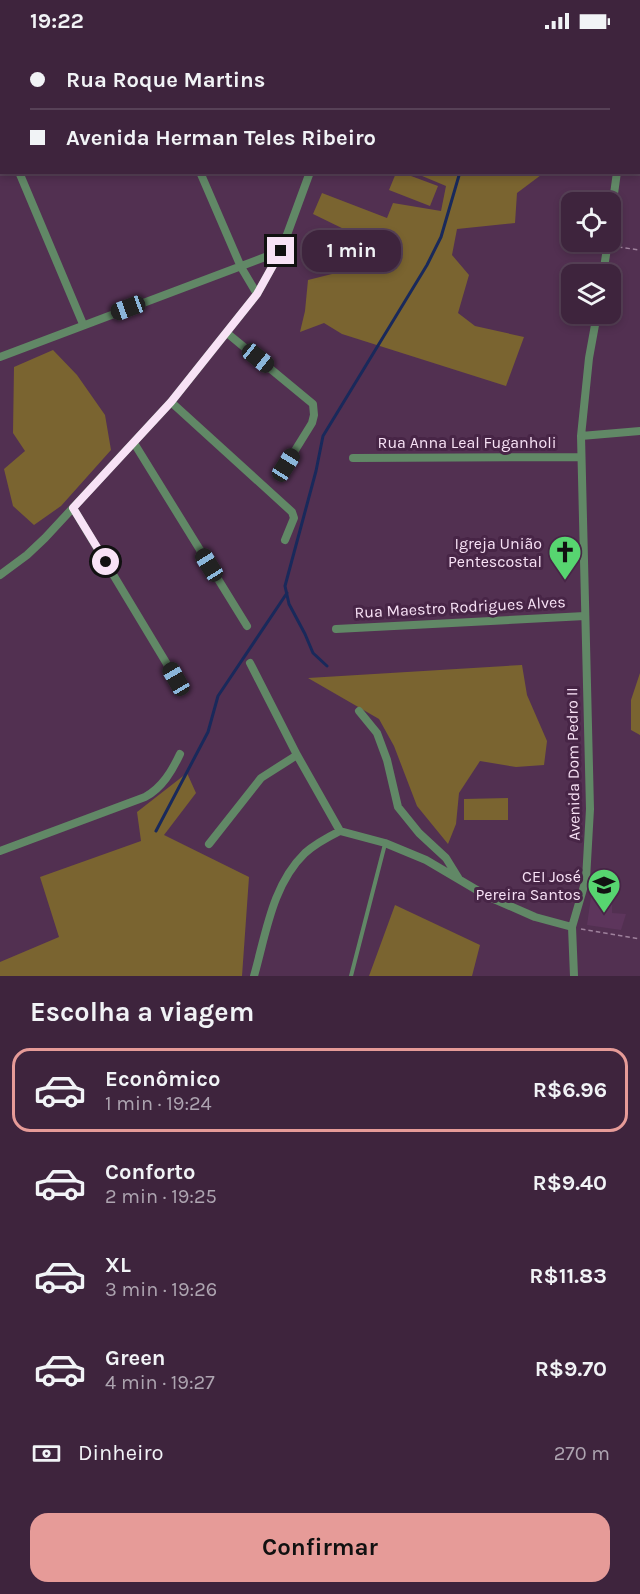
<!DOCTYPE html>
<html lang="pt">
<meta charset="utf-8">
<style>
:root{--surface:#3e243d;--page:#452c44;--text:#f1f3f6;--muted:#ada4b0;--line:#574157;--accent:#e69b98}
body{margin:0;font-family:Karla,sans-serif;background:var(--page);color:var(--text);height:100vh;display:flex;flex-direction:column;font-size:22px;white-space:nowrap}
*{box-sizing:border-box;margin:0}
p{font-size:20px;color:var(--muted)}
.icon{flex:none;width:33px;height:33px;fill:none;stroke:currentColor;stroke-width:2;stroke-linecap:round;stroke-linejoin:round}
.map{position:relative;height:934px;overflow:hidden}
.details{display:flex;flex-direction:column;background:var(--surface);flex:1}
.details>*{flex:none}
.top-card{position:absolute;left:0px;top:0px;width:640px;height:132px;box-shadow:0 3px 9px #0003,0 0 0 2px var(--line);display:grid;align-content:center;height:132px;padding:0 30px;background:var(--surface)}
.controls{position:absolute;left:561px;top:150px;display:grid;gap:12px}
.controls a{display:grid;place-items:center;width:60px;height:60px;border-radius:12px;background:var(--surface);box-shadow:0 3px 9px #0003,0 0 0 2px var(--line);font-size:30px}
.end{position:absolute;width:27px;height:27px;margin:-14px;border:8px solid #f8e2f6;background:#111;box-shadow:0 0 0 3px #111}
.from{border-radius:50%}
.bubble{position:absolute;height:42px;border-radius:18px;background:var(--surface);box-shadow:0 3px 9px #0003,0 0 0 2px var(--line);font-size:20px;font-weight:700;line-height:42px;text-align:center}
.car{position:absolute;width:18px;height:36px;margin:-18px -9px;border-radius:8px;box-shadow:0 0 4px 2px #0007;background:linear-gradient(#222 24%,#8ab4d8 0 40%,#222 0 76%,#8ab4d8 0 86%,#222 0)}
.top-card b{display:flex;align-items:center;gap:21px;height:57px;font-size:22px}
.top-card b+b{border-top:2px solid var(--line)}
.top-card i{width:15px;height:15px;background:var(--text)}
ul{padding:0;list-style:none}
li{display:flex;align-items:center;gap:18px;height:84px;margin:0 12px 9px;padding:0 18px;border:3px solid transparent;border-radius:18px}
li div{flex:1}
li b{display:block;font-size:22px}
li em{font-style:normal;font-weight:700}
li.active{border-color:var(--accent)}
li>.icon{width:54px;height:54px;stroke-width:1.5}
h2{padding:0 30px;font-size:27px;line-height:72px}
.pay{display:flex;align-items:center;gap:15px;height:66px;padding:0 30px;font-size:22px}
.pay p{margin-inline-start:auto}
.cta{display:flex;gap:12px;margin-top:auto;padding:12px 30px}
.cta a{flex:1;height:69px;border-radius:18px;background:var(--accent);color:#111;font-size:24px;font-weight:700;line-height:69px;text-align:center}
.status{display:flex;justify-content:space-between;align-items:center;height:42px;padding:0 30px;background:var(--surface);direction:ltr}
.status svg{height:16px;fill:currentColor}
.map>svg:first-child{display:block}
</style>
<div class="status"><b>19:22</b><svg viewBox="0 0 49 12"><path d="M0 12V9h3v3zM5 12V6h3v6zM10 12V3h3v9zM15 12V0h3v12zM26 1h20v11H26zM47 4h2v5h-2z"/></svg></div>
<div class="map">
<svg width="640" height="934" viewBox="0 0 640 934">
<rect width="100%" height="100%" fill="#523051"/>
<path fill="#5d355c" d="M591,855L612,860V871L626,872L621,888L587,883Z"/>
<path fill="#7a6430" d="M396,131H403L438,144L430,164L389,148Z
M510,131L541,133L517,151L515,181L457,187L452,213L469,233L458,271L475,284L524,295L506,344L342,292L324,281L300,290L305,269L308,238L332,232L352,191L313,172L322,151L387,176L393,161L441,169L446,144L415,131Z
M53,308L77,333L105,373L111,408L61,464L34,483L13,464L4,427L25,409L13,391L14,325Z
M522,623L527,653L547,699L544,723L516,725L480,719L459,751L456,782L448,802L417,764L394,704L379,677L308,636Z
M640,631V693L631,688V658Z
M187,731L196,751L164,793L249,835L242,934H0V920L59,895L40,835L141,799L137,770Z
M508,756V778H464V757Z
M395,863L480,903L472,934H369Z"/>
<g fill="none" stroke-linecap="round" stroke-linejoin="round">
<path stroke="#19295b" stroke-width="3" d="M327,624L313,611L305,592L289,562L285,544L316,429L323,394L427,223L441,195L460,130
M156,789L208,690L218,654L287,551"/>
<path stroke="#9e819c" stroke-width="1.5" stroke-dasharray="4.5 3" stroke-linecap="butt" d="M618,205L640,208
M581,887L640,897"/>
<path stroke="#618866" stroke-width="4" d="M351,934L385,802"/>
<path stroke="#618866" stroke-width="8" d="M146,0L147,2
M435,0L437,2
M176,2L177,0
M357,2L358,0
M639,61L640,59
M0,83L2,87
M0,105L2,104
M19,130L83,282
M200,130L241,225L257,252
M610,181L617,130
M603,232L608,200
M227,291L313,362L314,373L312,381L286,423
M0,315L281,209
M171,360L292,470L294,476L285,498
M581,394L640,389
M134,401L247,584
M353,416L581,415
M73,466L176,637
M0,533L27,513L45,496L171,360L257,252L281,209L310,130
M336,587L585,574
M250,621L297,713L340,789
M359,669L377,691L387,718L398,765L419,791L446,816L459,837
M209,802L261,736L297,713
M0,809L145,755C162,746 172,729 180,712
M254,934C266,892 272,843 305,811C315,802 328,795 340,789L385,801L426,818L487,854L535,875L572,885
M574,934L572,885L586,837L590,767L581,394L589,316L597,272"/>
</g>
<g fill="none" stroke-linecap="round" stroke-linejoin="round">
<path stroke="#f8e2f6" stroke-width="8" d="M106,520L73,466L171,360L257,252L281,209"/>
</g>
<defs>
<g id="church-pin" transform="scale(1.725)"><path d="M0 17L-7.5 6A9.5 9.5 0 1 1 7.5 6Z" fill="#57d570" stroke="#472546"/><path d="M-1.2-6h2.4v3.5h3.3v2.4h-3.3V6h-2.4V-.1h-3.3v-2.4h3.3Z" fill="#111"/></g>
<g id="school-pin" transform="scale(1.725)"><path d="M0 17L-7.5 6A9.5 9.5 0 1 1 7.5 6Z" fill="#57d570" stroke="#472546"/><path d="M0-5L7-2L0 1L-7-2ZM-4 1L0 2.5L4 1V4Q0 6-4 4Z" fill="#111"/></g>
</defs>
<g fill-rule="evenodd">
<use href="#church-pin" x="565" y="510"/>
<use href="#school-pin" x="604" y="843"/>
</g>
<g text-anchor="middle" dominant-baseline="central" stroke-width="6" stroke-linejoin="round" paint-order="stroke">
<g font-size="16" fill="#f8e2f6" stroke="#472546">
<text x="467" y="400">Rua Anna Leal Fuganholi</text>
<text transform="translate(460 565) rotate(-3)">Rua Maestro Rodrigues Alves</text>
<text transform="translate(573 722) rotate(-91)">Avenida Dom Pedro II</text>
</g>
<g font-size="16" fill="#f8e2f6" stroke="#472546" text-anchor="end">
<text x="542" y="501">Igreja União<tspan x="542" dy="18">Pentescostal</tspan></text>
<text x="581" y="834">CEI José<tspan x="581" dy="18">Pereira Santos</tspan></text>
</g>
</g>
</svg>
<div class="controls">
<a><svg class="icon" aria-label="locate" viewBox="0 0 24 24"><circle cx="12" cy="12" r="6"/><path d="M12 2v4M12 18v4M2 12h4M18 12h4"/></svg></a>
<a><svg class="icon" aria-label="layers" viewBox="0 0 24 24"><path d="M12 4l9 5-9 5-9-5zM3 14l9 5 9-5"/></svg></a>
</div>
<i class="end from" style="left:106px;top:520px"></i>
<i class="end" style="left:281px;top:209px"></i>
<div class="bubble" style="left:302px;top:188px;width:99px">1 min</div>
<i class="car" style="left:128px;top:266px;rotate:250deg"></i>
<i class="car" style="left:258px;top:316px;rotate:129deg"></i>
<i class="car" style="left:286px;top:423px;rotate:32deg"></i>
<i class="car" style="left:209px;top:523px;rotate:328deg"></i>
<i class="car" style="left:176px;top:637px;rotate:330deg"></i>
<div class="top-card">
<b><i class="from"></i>Rua Roque Martins</b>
<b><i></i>Avenida Herman Teles Ribeiro</b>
</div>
</div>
<section class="details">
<h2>Escolha a viagem</h2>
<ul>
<li class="active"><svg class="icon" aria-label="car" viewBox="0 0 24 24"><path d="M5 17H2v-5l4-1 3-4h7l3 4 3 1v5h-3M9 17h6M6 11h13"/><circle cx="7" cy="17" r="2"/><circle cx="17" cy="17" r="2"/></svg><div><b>Econômico</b><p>1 min · 19:24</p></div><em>R$6.96</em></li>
<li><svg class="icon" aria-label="car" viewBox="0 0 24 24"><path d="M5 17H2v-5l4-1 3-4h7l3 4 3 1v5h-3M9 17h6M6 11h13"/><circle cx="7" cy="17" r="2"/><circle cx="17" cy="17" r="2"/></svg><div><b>Conforto</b><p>2 min · 19:25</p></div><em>R$9.40</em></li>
<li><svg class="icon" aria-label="car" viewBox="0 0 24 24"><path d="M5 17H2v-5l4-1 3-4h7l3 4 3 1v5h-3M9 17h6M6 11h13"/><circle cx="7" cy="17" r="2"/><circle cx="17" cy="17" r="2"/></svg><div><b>XL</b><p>3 min · 19:26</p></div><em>R$11.83</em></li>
<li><svg class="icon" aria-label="car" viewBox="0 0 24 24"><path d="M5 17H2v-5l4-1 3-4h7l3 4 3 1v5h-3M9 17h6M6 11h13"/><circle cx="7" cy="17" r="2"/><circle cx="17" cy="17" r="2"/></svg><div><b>Green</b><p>4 min · 19:27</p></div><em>R$9.70</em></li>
</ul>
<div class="pay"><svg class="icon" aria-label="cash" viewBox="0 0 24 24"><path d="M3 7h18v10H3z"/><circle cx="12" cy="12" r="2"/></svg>Dinheiro<p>270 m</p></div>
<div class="cta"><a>Confirmar</a></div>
</section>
